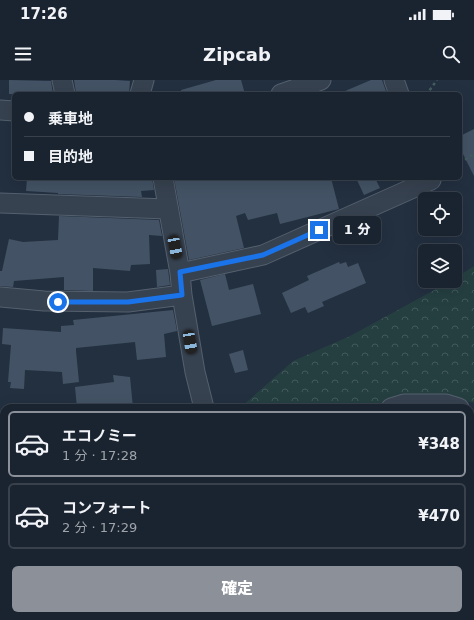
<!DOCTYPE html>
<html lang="ja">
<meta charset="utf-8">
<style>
:root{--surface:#1a2430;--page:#27303c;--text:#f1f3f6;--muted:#9fa4ab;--line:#38414c;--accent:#8c9099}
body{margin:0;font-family:"DejaVu Sans","Noto Sans JP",sans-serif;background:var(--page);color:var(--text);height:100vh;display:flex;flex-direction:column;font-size:15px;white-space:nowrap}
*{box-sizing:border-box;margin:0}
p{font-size:13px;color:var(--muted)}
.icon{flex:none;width:22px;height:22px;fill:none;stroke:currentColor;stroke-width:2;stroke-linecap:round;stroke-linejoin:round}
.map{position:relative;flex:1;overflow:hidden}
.drawer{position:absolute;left:0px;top:324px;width:474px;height:216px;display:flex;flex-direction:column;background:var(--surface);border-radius:12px 12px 0 0;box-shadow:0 4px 16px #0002,0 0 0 1px var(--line)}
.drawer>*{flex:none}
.banner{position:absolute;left:12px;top:12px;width:450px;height:88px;border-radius:6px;box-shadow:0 4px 16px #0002,0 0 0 1px var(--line);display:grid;align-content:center;height:88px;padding:0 12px;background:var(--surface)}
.buttons{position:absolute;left:418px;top:112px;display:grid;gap:8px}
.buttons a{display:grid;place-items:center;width:44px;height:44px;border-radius:6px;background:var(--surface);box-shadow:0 4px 16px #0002,0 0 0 1px var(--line);font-size:20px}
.end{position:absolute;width:18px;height:18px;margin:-9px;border:5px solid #1a73e8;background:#fff;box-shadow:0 0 0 2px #fff}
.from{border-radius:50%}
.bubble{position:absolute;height:28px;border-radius:6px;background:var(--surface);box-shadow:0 4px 16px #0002,0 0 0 1px var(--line);font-size:13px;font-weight:800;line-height:28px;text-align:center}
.car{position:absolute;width:12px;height:24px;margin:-12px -6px;border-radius:5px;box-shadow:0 0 3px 1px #0007;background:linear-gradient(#222 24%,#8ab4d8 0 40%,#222 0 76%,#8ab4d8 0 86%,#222 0)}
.banner b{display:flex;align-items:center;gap:14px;height:38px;font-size:15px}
.banner b+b{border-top:1px solid var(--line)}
.banner i{width:10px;height:10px;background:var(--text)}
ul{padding:7px 0 0;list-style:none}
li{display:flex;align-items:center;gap:12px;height:66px;margin:0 8px 6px;padding:0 4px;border:2px solid var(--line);border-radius:6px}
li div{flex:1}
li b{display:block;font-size:15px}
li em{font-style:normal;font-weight:800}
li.on{border-color:var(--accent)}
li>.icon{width:36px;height:36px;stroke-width:1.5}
.cta{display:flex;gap:8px;margin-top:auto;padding:8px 12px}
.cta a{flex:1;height:46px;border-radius:6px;background:var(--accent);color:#fff;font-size:16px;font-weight:800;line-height:46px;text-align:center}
.status{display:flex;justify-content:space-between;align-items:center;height:28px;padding:0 20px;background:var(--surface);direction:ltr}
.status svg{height:11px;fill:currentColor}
header{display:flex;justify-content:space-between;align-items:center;height:52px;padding:0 12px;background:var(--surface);font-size:18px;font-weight:800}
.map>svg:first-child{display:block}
</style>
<div class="status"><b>17:26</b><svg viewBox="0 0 49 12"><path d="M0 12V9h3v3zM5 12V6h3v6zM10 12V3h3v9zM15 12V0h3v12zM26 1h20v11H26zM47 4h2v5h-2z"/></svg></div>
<header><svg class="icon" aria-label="menu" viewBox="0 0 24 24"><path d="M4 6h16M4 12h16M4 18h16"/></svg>Zipcab<svg class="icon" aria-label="search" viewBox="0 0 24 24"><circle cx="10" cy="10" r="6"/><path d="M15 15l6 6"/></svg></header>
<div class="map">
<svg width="474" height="540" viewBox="0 0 474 540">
<defs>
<pattern id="forest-crowns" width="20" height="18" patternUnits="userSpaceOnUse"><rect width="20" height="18" fill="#253f41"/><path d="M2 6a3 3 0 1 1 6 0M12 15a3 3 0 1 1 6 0" fill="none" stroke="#42595b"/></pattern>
</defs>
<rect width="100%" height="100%" fill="#233040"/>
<path fill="url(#forest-crowns)" d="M474,186V323L438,315L386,328H240L293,281L350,256L438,208L450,201H455V198Z"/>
<path fill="#435365" d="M9,0L51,1L53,14H9Z
M74,0H115L130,1L129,14L76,13Z
M216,0H241L245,14H182L181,10Z
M371,0H382L387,14H338Z
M474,49V96L460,68V56Z
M27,98H152L154,110L141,111L142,117L58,114V113L26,111Z
M174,98H205L206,100L220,98H331L339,129L280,144L277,133L248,140L245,133L236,136L244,168L189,180Z
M356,98H375L380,108L364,115Z
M59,136L159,140L162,156L149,155L150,184L131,185L130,191L93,188V211L64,210V197L14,201L13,207L0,206V191H2L9,159L23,162L58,160Z
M339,182L340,184L346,182L348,187L358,183L366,203L322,222L324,226L308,233L305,227L291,233L282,213L309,200L307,196Z
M168,189L170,205L157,207L156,190Z
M225,194L229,210L253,204L261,234L212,246L200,200Z
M173,230L177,251L164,254L166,277L137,280L135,262L76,268V271L79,302L63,304L62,292L25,290L24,309L10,308L11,302H8L11,265L2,264L3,248L61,252V246L74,245L73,240Z
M243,270L248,290L235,293L229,274Z
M113,295L130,297L133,328H77L75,307L114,302Z"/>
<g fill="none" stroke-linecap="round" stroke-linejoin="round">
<g stroke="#55606e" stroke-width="21">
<path id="minor" d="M62,0L65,14
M394,0L399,14
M140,14L144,0
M281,14L321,0
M0,30L14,31
M163,98L180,193L182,215L195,292L204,328
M0,123L168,129
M180,193L263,175L431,100L430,98
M0,217L44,221L128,222L182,215
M391,328L404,324H446L459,328
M470,416L474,414
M284,536L285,540
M310,536L311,540
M439,536V538L444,540
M464,540L474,535"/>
</g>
<path stroke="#435c5e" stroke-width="2.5" stroke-dasharray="3 3" stroke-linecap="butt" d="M425,14L429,11L437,0
M460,83L474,74
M147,536V540"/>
<use href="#minor" stroke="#374250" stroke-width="19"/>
</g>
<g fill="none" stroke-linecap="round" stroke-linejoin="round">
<path stroke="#1a73e8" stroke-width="5" d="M58,222H128L182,215L180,192L263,175L319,150"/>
</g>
</svg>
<div class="buttons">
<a><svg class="icon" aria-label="locate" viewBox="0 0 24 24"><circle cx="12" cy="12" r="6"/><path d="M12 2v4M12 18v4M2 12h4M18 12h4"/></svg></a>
<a><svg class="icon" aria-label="layers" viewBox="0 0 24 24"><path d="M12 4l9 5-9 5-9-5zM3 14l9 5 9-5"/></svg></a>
</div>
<i class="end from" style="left:58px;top:222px"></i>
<i class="end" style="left:319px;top:150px"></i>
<div class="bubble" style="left:333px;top:136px;width:48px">1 分</div>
<i class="car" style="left:175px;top:167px;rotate:169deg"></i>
<i class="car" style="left:190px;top:262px;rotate:170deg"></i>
<div class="banner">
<b><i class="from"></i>乗車地</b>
<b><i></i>目的地</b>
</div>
<section class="drawer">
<ul>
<li class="on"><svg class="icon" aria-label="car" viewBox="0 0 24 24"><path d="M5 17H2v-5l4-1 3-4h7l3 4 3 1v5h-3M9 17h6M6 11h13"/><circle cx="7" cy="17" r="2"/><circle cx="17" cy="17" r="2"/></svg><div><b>エコノミー</b><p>1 分 · 17:28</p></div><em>¥348</em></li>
<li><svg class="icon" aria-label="car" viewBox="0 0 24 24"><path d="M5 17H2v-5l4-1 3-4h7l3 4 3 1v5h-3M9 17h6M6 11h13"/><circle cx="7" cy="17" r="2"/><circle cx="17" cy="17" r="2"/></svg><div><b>コンフォート</b><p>2 分 · 17:29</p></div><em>¥470</em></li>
</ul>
<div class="cta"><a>確定</a></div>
</section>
</div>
